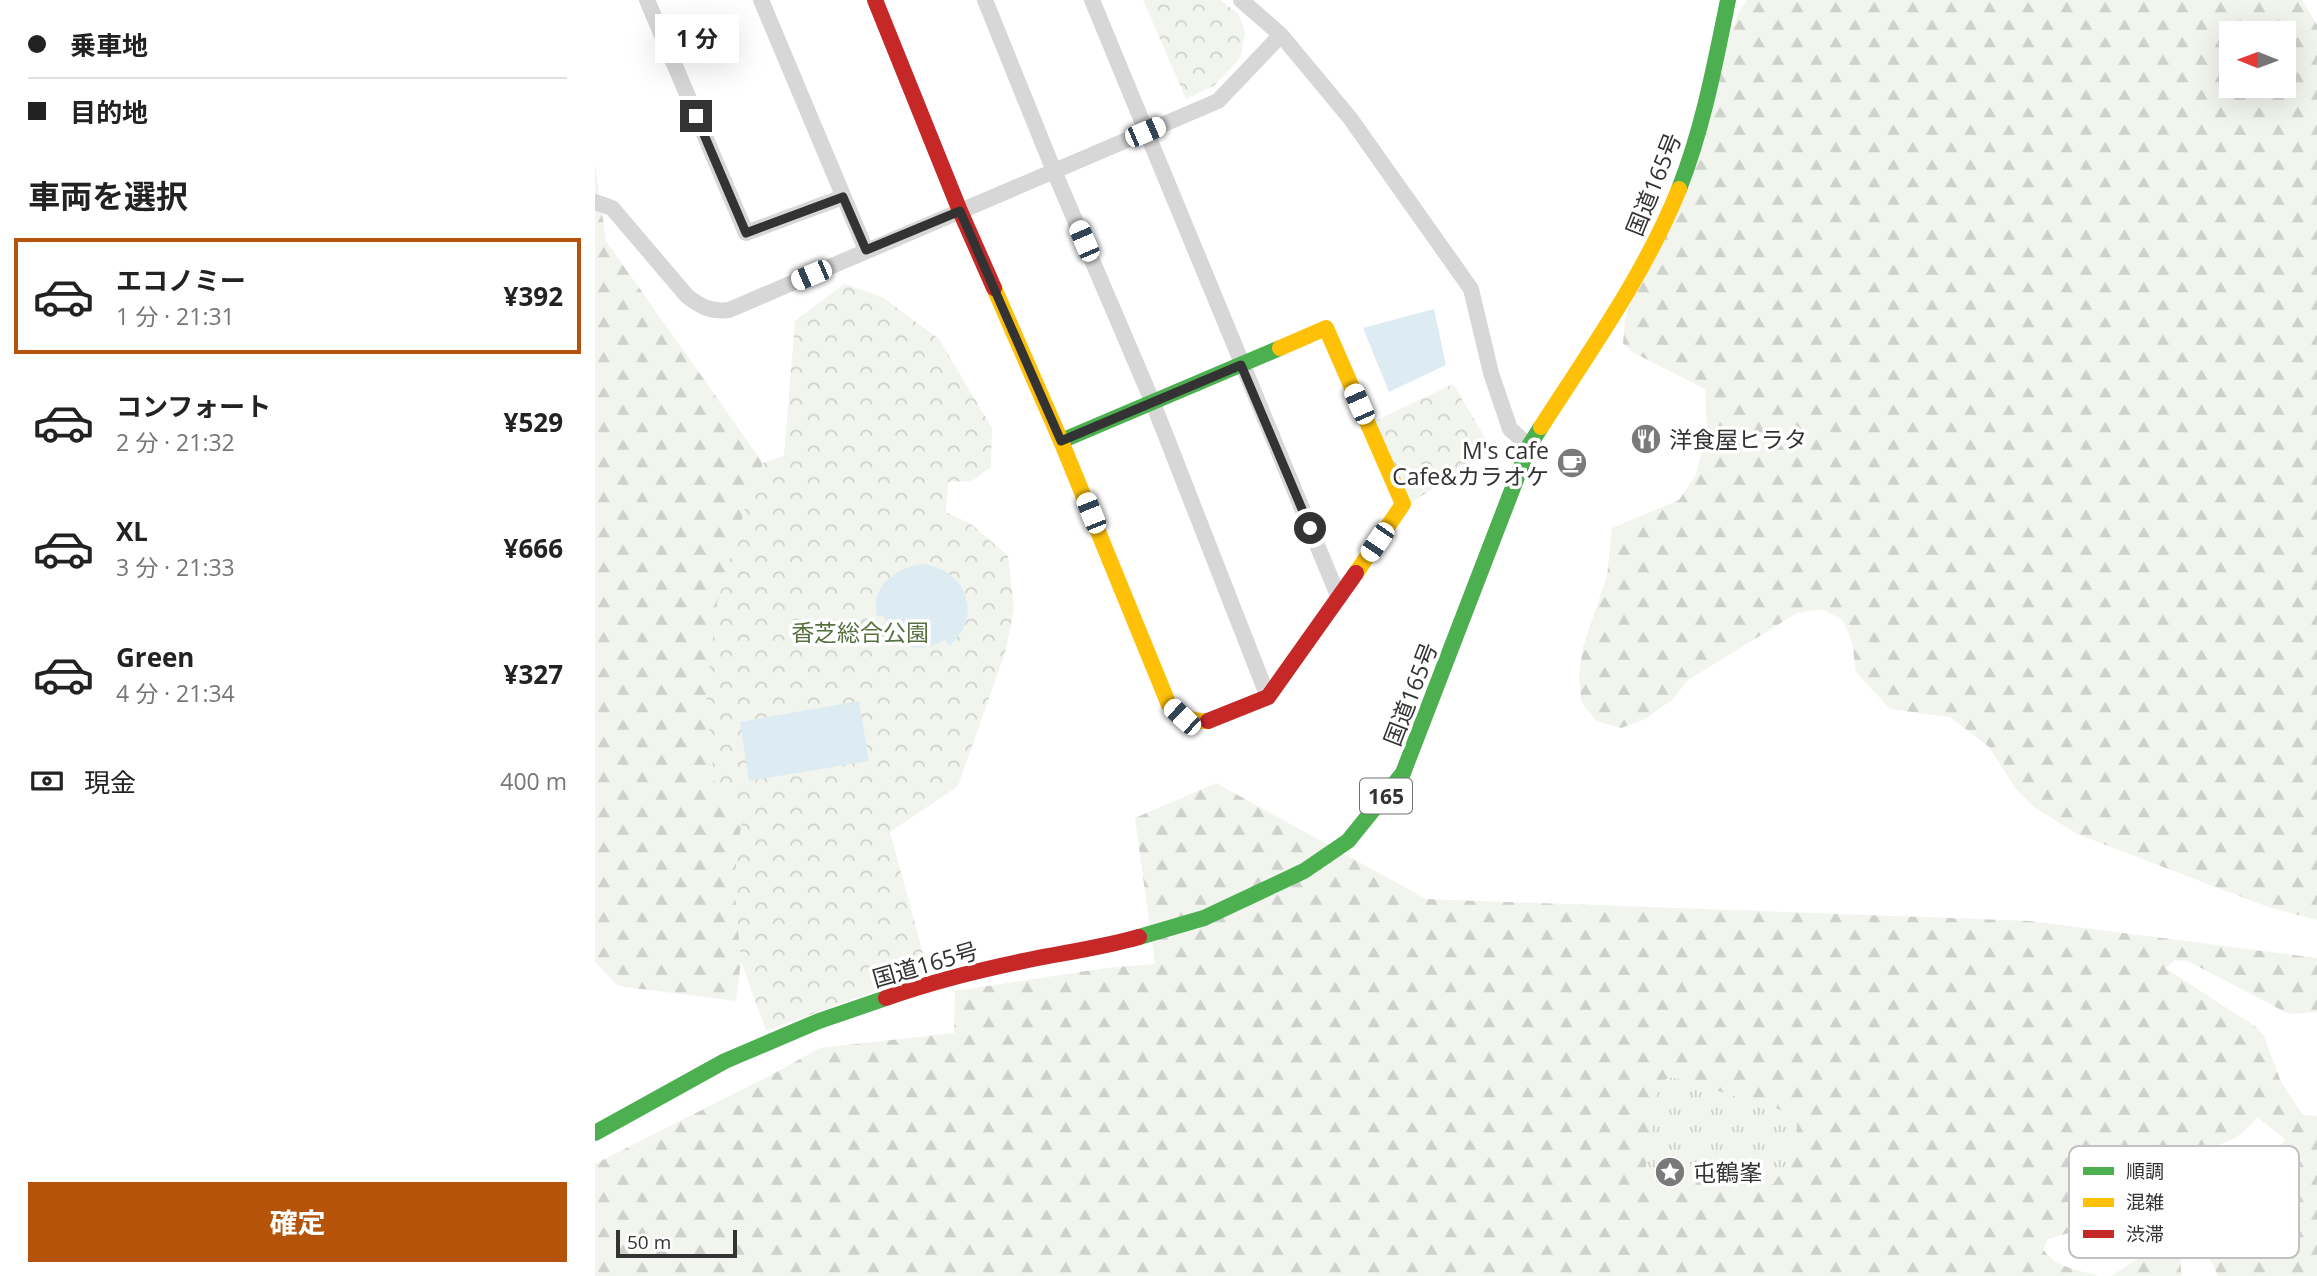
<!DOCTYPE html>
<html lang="ja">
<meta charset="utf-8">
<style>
:root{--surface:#fff;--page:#f6f6f6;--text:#222;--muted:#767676;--line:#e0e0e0;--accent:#b45309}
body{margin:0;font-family:"Open Sans","Noto Sans JP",sans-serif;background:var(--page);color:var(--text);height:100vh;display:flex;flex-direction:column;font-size:26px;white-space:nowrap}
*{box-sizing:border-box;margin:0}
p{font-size:23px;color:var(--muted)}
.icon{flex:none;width:38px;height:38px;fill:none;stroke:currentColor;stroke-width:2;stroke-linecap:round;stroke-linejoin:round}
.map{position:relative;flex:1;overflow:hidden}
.details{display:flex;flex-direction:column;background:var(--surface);width:595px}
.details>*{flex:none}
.banner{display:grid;align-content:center;height:154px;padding:0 28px;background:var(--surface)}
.needle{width:46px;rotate:271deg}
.controls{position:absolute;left:1624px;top:21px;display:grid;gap:14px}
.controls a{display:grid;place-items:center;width:77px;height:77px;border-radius:0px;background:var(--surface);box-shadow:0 7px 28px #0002;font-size:35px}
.scale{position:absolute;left:21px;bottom:18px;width:121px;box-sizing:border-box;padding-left:7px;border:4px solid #333;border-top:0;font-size:19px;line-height:24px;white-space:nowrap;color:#333;-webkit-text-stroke:5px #fff;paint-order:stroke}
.end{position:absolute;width:32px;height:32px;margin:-16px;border:9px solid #333;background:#fff;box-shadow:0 0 0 4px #fff}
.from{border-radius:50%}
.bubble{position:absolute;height:49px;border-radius:0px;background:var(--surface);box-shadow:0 7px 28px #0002;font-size:23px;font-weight:700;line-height:49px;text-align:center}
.car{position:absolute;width:21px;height:42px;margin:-21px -10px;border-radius:9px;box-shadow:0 0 5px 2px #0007;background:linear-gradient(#fff 24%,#345 0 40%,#fff 0 76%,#345 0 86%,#fff 0)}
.banner b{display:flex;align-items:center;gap:24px;height:66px;font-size:26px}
.banner b+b{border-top:2px solid var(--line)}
.banner i{width:18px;height:18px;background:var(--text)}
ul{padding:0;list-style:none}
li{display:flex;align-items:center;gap:21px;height:116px;margin:0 14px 10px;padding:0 14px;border:4px solid transparent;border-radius:0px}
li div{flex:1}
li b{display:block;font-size:26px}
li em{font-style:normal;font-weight:700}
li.on{border-color:var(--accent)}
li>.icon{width:63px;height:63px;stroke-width:1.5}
h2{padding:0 28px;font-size:32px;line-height:84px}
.pay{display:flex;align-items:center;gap:18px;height:77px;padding:0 28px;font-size:26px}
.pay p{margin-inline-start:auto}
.button{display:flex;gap:14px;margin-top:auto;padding:14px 28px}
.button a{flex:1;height:80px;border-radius:0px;background:var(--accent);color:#fff;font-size:28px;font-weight:700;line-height:80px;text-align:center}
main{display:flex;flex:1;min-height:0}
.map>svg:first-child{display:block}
</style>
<main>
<section class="details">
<div class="banner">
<b><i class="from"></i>乗車地</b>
<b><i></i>目的地</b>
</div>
<h2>車両を選択</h2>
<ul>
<li class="on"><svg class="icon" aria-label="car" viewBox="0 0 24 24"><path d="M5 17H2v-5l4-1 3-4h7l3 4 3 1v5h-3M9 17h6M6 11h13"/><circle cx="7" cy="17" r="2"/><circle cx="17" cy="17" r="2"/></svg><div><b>エコノミー</b><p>1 分 · 21:31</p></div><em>¥392</em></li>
<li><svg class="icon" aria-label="car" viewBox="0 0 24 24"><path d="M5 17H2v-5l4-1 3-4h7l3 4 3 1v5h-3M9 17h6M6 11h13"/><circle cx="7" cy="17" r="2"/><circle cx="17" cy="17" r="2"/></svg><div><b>コンフォート</b><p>2 分 · 21:32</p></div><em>¥529</em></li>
<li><svg class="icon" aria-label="car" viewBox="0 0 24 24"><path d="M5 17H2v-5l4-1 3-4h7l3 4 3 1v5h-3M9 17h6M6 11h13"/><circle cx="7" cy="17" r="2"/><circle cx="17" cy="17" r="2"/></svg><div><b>XL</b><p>3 分 · 21:33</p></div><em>¥666</em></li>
<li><svg class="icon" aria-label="car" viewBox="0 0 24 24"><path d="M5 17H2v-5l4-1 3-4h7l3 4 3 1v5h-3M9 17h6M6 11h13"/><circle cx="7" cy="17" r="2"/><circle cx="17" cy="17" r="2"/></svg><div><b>Green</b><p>4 分 · 21:34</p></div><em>¥327</em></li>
</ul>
<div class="pay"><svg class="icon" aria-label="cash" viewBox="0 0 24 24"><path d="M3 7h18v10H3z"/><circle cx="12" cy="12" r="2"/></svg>現金<p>400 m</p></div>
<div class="button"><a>確定</a></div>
</section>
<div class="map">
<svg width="1722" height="1276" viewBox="0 0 1722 1276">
<defs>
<pattern id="grass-tufts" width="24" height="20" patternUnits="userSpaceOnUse" patternTransform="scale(1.75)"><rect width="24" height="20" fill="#f1f5ed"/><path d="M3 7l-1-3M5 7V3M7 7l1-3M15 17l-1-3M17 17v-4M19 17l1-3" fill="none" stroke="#cfd2cc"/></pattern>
<pattern id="forest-firs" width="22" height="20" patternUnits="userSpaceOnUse" patternTransform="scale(1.75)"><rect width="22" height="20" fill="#f1f5ed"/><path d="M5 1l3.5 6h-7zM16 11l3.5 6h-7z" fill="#cfd2cc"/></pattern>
<pattern id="park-crowns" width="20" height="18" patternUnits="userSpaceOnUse" patternTransform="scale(1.75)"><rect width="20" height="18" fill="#f1f5ed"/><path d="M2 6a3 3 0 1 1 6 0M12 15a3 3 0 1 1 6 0" fill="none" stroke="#cfd2cc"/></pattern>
</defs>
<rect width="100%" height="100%" fill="#fff"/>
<path fill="url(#grass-tufts)" d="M1077,1077L1197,1113L1201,1117C1205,1141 1192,1165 1178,1184L1166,1180L1047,1193L1063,1087L1071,1079Z"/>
<path fill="url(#forest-firs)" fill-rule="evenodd" d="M1152,0H1707L1722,25V920L1673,907L1482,834L1439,807L1421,789L1394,747L1355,717L1295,709L1261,672L1257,642L1248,620L1227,609L1202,613L1093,680L1077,700L1050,719L1026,728L1001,721L986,701L984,676L988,647L1012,576L1017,528L1084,500L1101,475L1112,427L1110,389L1037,352L1028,343L1030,319L1143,14ZM1636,33H1689V86H1636Z
M0,164L11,241L168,463L122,604L120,787L147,821L139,881L146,961L141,1001L23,986L0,962Z
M621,783L831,899L1436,921L1722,958V1012L1694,1014L1593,961L1580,960L1570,968L1661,1027L1669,1036L1686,1082L1708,1115L1722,1116V1276H1623C1611,1250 1604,1243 1613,1213L1675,1162L1690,1139L1662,1117C1637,1157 1568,1154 1526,1153L1518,1162L1499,1226L1453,1239L1448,1249C1460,1268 1484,1270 1504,1276H0V1164L178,1074L225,1048L359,1033L360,991L511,968L560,964L540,818ZM1077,1077L1196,1113L1201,1117C1205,1141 1192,1165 1178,1184L1129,1172L1099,1177L1047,1192L1063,1088L1071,1079Z
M1573,1239L1583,1244C1588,1256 1584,1264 1587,1276H1516Z"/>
<path fill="url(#park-crowns)" d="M548,0H626L644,15L650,32L646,57L620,85L591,99Z
M249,284L287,297L344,339L397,428L396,467L377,481L353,482L351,512L376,524L413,556L419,608L411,650L363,786L295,832L333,972L171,1031L146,961L139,881L147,821L120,787L111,696L122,604L150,509L168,463L189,456L200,321Z
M858,384L897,449L813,505L778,422Z"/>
<path fill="#ddebf3" d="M839,309L851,365L794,392L768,328Z
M328,564C372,570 389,617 354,646L350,640C319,657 302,645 288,616H282C275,586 302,567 328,564Z
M264,701L274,761L154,781L145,722Z"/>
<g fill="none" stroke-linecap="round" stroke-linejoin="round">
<path stroke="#d7d7d7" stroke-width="16" d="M52,0L151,233L248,197
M166,0L271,250
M390,0L459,171L558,403L673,697
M497,0L744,598
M646,0L686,35L755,118L876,289L896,373L915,429L934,446
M0,202L17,208L92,296C106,307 116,312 134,310L623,101L686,35"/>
<path stroke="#4caf50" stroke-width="16" d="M1084,189C1108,128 1120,64 1133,0
M466,441L685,348
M544,937L609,918L709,871L753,841L808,773L934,446L946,427
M0,1133L130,1061L224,1021L291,998"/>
<path stroke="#ffc107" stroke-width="16" d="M399,288L466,441L574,705C587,717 595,721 613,721
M685,348L731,328L808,504L761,573
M946,427C996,349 1050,274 1084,189"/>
<path stroke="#c62828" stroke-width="16" d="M280,0L365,211L399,288
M613,721L673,697L761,573
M291,998C339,981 388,969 438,959C474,952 509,947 544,937"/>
</g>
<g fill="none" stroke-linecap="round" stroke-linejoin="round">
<path stroke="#333" stroke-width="9" d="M101,116L151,233L248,197L271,250L365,211L466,441L646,365L715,528"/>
</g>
<defs>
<g id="restaurant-disc" transform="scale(1.575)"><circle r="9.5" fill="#7a7a7a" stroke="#fff"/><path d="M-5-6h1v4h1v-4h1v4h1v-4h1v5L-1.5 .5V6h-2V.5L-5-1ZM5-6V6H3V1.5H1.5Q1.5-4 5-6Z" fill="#fff"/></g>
<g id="cafe-disc" transform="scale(1.575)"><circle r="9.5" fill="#7a7a7a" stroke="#fff"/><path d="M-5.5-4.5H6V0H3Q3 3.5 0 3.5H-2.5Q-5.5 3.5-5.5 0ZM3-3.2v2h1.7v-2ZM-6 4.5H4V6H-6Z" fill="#fff"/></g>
<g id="sight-disc" transform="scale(1.575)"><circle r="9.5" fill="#7a7a7a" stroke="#fff"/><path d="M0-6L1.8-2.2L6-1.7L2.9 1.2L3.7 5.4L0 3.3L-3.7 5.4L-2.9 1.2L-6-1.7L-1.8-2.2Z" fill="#fff"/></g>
</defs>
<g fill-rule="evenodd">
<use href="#restaurant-disc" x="1051" y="439"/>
<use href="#cafe-disc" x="977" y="463"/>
<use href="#sight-disc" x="1075" y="1172"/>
</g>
<g text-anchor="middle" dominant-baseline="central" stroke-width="7" stroke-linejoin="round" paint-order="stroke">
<rect fill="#fff" stroke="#707070" stroke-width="2" x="765" y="778.5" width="52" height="35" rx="5"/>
<g font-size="21" font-weight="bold" fill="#333">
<text x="791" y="796">165</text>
</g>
<g font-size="23" fill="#333" stroke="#fff">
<text transform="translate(1058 184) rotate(-68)">国道165号</text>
<text transform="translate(815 694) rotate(-69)">国道165号</text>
<text transform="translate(330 964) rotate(-16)">国道165号</text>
</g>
<g font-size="23" fill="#333" stroke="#fff" text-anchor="start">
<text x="1074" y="439">洋食屋ヒラタ</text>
<text x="954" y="450" text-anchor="end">M's cafe<tspan x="954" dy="26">Cafe&amp;カラオケ</tspan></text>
<text x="1098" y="1172">屯鶴峯</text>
</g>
<g font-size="23" fill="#56703f" stroke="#fff">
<text x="265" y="632">香芝総合公園</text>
</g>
</g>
<rect x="1474" y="1146" width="230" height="112" rx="10" fill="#fff" stroke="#c2c2c2" stroke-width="2"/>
<rect x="1488" y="1167" width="31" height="8" fill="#4caf50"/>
<rect x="1488" y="1198" width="31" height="9" fill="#ffc107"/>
<rect x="1488" y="1230" width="31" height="8" fill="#c62828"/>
<g font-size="19" fill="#333">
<text x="1531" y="1178">順調</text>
<text x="1531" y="1209">混雑</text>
<text x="1531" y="1241">渋滞</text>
</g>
</svg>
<div class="controls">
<a><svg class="needle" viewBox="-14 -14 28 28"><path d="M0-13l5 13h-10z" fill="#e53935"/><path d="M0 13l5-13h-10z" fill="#767676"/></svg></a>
</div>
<div class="scale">50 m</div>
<i class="end from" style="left:715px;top:528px"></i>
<i class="end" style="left:101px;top:116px"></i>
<div class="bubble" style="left:60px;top:14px;width:84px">1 分</div>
<i class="car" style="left:550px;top:132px;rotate:67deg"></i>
<i class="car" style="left:489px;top:241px;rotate:337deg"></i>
<i class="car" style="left:216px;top:275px;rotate:247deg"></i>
<i class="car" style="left:764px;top:404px;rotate:336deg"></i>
<i class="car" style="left:496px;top:513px;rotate:338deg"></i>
<i class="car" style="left:782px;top:542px;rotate:214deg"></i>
<i class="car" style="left:587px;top:717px;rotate:313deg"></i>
</div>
</main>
